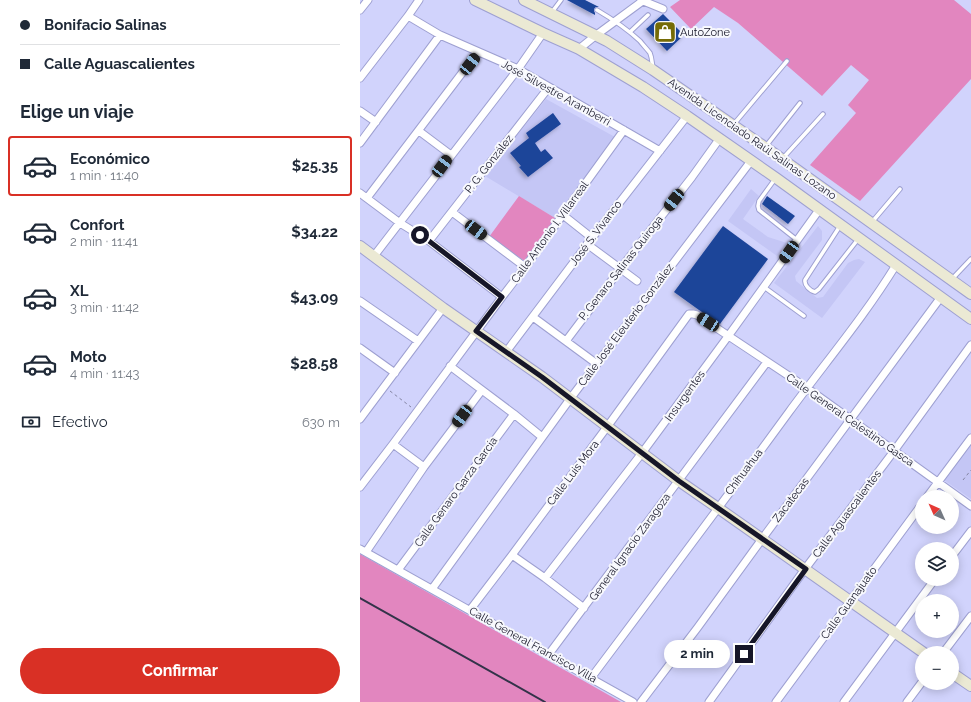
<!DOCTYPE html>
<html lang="es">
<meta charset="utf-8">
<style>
:root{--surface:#fff;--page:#f2f2f3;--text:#1f2937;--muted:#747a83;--line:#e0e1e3;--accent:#d93025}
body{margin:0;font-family:Raleway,sans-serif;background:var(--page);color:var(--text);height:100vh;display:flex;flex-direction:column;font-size:15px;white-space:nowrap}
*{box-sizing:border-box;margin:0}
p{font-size:13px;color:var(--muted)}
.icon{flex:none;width:22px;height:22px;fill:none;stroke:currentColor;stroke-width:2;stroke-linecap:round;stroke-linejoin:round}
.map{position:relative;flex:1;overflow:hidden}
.details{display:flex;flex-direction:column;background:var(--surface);width:360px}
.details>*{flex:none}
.guide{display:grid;align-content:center;height:88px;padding:0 20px;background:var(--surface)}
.needle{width:26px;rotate:315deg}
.buttons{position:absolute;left:555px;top:490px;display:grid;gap:8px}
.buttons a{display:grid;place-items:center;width:44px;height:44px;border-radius:50%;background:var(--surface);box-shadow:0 2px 10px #0003;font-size:20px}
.end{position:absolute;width:18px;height:18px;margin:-9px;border:5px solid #161628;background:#fff;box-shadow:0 0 0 2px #fff}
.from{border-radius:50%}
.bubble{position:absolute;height:28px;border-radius:14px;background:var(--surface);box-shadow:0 2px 10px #0003;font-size:13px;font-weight:700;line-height:28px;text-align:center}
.car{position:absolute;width:12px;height:24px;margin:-12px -6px;border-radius:5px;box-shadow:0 0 3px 1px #0007;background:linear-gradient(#222 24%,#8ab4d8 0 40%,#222 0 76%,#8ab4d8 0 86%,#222 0)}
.guide b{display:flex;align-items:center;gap:14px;height:38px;font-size:15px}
.guide b+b{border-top:1px solid var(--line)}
.guide i{width:10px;height:10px;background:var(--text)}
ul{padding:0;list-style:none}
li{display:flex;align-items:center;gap:12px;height:60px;margin:0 8px 6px;padding:0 12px;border:2px solid transparent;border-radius:4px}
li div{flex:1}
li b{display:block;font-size:15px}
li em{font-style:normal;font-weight:700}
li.selected{border-color:var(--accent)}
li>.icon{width:36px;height:36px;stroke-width:1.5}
h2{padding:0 20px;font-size:18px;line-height:48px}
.pay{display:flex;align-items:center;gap:10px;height:44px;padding:0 20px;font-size:15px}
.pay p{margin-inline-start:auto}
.button{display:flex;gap:8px;margin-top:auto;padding:8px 20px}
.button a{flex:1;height:46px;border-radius:24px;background:var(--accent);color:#fff;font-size:16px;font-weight:700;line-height:46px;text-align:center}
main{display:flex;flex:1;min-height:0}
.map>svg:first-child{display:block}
</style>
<main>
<section class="details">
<div class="guide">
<b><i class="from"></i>Bonifacio Salinas</b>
<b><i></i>Calle Aguascalientes</b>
</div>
<h2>Elige un viaje</h2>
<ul>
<li class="selected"><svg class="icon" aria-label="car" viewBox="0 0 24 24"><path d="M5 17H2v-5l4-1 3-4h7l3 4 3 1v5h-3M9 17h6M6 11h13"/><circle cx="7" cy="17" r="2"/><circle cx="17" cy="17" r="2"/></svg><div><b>Económico</b><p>1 min · 11:40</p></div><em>$25.35</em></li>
<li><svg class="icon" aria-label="car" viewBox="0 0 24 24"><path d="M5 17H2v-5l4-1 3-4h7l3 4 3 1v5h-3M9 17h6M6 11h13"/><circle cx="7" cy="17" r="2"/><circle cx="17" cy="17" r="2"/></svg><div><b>Confort</b><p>2 min · 11:41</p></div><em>$34.22</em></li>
<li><svg class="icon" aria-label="car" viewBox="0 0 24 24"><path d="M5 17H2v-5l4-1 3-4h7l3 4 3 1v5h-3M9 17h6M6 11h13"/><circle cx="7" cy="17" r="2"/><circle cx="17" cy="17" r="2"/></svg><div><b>XL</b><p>3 min · 11:42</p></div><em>$43.09</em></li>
<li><svg class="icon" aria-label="car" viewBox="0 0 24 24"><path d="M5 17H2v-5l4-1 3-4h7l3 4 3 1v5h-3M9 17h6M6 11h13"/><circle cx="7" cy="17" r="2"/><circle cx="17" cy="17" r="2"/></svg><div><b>Moto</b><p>4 min · 11:43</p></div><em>$28.58</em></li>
</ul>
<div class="pay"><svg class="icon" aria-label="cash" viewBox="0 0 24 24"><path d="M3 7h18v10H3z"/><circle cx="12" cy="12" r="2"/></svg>Efectivo<p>630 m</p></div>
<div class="button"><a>Confirmar</a></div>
</section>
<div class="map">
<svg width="611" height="702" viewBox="0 0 611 702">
<defs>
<filter id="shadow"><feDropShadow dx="-2" dy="2" stdDeviation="2" flood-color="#0004"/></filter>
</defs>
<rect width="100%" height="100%" fill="#d1d3fc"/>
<path fill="#c4c6f5" d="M186,99L255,137L195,218L125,176Z
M391,189L399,196L383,219L408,237L427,243L417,256L368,221Z
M458,226L462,231V240L435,276L436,281L457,298L463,297L488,263L494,260L499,259L505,262L462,318L414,283Z
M611,444V499L584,480Z"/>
<path fill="#e286bf" d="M320,0H594L611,14V79L500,201L450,165L496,113L488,105L509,80L491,65L462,96L378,23L354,7L331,29L310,7Z
M159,196L195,218L166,262L129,237Z
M0,554L261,702H0Z"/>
<path fill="#1d4499" filter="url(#shadow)" d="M207,0H225L239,7H236L234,9V11L235,13V15Z
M303,14L324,35L307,51L286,29Z
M193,113L201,124L175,143L181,152L185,149L193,158L168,177L159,167L161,166L150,153L169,138L166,133Z
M407,196L435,216L428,224L402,204Z
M363,226L408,259L360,324L339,310L314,292Z"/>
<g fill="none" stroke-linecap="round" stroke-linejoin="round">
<g stroke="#9ea0d1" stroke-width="5.5">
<path id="lane" d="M237,10C254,20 266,28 280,41C283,45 287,49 290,53C292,58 292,63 293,68
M192,12L201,0
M270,32L288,15
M374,124L427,61
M406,146L440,103
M423,158L463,114
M415,179L399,201L398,206L399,210L437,240
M512,222L540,189
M480,226L445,280C444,285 450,291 455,292L459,289L499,238
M592,279L611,259
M404,287L444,316"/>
</g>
<g stroke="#9ea0d1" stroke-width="9">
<path id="street" d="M281,0L303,9
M0,10L8,0
M48,16L80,35L158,69L300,151
M219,49L235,36L284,0
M0,78L48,16L59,0
M0,111L16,122
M59,131L91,155
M0,143L80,35
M0,193L40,223L69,241L142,297
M7,198L118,52
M92,212L165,267
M203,215L232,238
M69,241L189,87
M227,244L277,281
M14,256L158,69L183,33
M0,301L58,341
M173,317L237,364
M206,341L261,268L332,177L360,138
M0,348L35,373
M146,352L232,238L327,116
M90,366L154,414L182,437
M0,419L83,308
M33,444L64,467
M0,487L33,444L142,297L165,267L264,130
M567,497L611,438
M0,549L273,702
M6,552L64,467L122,390
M152,555L185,578L224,608
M592,556L611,531
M38,570L154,414
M185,578L282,453L369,335L459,210
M72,589L210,399L391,161
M110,610L152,555L247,427L329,314H333L337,315L447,388L611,506
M583,653L611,616
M189,654L407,362
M231,678C297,590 364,501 429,412C465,363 504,317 536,265
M281,702L338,627L402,539L581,297
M349,702L445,569L534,451L611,345
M416,702L562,504
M484,702L575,579
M547,702L562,682"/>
</g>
<g stroke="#9ea0d1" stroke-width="12">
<path id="secondary" d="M115,0L183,33L219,49L283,87L327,116L416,178L611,319
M164,0L247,41L293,70L412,152L611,294
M0,246L83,308L182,377L319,481L358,508L564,653
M592,673L611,686"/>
</g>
<path stroke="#8485a4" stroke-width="1" stroke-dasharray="3 3" stroke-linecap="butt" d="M30,391L51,407
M603,480L611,470"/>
<use href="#lane" stroke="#fff" stroke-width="3.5"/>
<use href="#street" stroke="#fff" stroke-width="7"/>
<use href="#secondary" stroke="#ebe9d4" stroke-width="10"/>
<path stroke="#333349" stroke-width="2" d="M0,598L185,702"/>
</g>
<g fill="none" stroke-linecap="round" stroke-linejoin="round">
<path stroke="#161628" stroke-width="5" d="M60,235L69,241L142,297L116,331L182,377L319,481L446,569L384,654"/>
</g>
<defs>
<g id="shop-square" transform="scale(1.15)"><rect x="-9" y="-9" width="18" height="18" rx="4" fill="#756b06" stroke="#f7f8fd"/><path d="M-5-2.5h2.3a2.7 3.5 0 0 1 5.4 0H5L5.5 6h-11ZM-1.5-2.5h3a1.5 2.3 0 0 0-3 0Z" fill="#fff"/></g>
</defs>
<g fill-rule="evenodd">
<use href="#shop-square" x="305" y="32"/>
</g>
<g text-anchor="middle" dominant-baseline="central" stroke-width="4" stroke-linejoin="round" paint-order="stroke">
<g font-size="11" fill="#161628" stroke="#f7f8fd" text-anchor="start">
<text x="320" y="32">AutoZone</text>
</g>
<g font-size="11" fill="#161628" stroke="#f7f8fd">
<text transform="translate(196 93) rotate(29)">José Silvestre Aramberri</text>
<text transform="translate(392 139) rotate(35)">Avenida Licenciado Raúl Salinas Lozano</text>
<text transform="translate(129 164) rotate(-52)">P. G. González</text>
<text transform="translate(190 232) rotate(-54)">Calle Antonio I. Villarreal</text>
<text transform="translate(236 233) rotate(-53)">José S. Vivanco</text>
<text transform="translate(261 268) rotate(-52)">P. Genaro Salinas Quiroga</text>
<text transform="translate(266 325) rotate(-53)">Calle José Eleuterio González</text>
<text transform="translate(325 396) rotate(-54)">Insurgentes</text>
<text transform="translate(490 420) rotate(35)">Calle General Celestino Gasca</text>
<text transform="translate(384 472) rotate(-53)">Chihuahua</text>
<text transform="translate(213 473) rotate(-53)">Calle Luis Mora</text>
<text transform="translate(96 492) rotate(-54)">Calle Genaro Garza García</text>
<text transform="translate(431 500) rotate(-53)">Zacatecas</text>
<text transform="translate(487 514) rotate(-53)">Calle Aguascalientes</text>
<text transform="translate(270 547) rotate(-54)">General Ignacio Zaragoza</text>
<text transform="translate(489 603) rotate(-54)">Calle Guanajuato</text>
<text transform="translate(173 645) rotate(29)">Calle General Francisco Villa</text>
</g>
</g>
</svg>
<div class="buttons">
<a><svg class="needle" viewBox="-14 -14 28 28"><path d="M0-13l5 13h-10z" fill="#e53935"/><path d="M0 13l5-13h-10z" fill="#747a83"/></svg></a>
<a><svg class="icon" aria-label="layers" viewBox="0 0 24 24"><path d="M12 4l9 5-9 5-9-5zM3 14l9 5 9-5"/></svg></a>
<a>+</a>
<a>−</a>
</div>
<i class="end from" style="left:60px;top:235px"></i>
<i class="end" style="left:384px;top:654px"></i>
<div class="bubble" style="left:304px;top:640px;width:66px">2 min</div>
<i class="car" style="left:110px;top:64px;rotate:38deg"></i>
<i class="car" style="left:82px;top:166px;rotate:37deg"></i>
<i class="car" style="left:314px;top:200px;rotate:218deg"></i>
<i class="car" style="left:116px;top:230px;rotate:127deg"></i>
<i class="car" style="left:429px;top:252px;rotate:215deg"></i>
<i class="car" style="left:348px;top:322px;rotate:303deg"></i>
<i class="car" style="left:102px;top:416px;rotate:217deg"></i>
</div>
</main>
